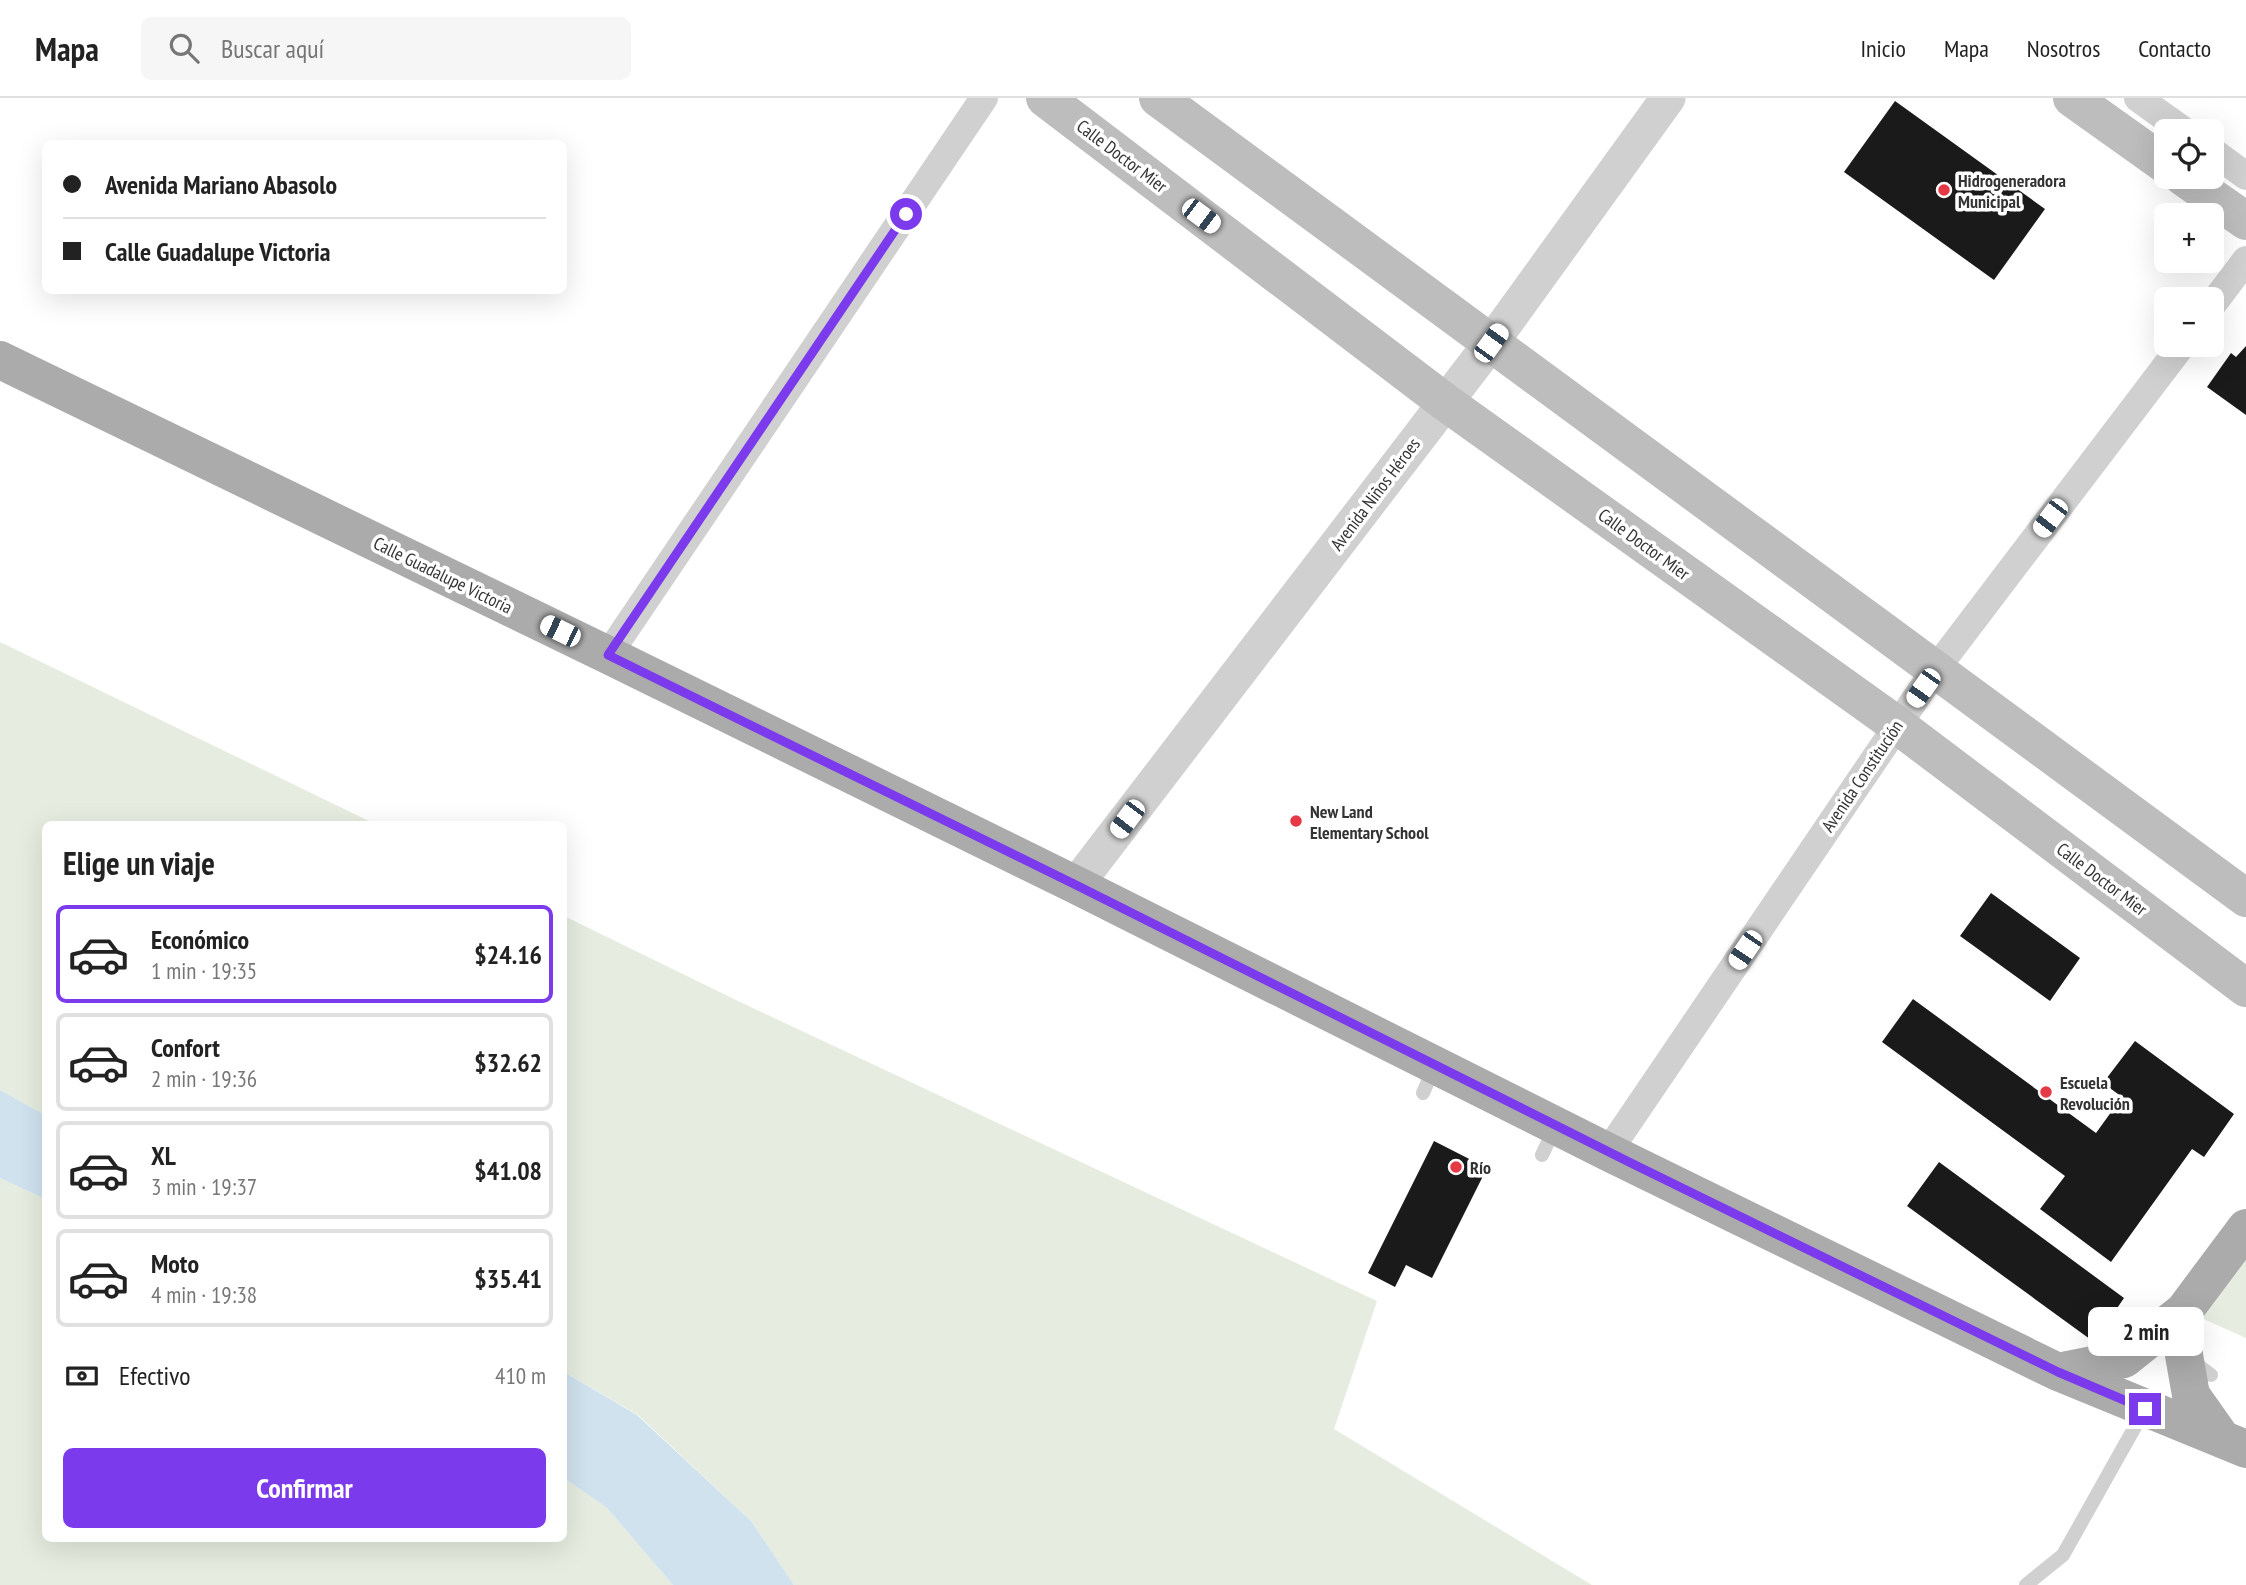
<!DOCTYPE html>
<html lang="es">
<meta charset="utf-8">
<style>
:root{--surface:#fff;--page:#f6f6f6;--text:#222;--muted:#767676;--line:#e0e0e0;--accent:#7c3aed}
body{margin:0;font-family:"PT Sans Narrow",sans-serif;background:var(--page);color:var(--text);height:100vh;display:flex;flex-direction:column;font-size:26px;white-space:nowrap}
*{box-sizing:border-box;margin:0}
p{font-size:23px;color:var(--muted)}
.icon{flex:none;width:38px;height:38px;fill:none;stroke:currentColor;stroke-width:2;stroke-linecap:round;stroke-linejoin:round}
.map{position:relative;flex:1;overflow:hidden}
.drawer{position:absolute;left:42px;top:723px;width:525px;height:721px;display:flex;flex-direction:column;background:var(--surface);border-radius:10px;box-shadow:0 7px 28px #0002}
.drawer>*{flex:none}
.guide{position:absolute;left:42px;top:42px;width:525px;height:154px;border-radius:10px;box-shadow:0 7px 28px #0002;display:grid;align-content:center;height:154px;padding:0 21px;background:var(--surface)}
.controls{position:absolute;left:2154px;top:21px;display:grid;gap:14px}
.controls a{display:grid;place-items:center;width:70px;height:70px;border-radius:10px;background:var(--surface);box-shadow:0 7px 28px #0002;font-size:35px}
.end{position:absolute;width:32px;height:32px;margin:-16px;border:9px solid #7c3aed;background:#fff;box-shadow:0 0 0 4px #fff}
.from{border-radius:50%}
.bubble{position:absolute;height:49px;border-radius:10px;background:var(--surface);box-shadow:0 7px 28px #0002;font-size:23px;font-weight:700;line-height:49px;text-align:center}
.car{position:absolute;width:21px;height:42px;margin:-21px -10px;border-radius:9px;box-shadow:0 0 5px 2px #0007;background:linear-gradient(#fff 24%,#345 0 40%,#fff 0 76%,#345 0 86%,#fff 0)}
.guide b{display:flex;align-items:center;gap:24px;height:66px;font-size:26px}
.guide b+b{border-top:2px solid var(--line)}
.guide i{width:18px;height:18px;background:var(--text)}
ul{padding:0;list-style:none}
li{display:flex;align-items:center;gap:21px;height:98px;margin:0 14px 10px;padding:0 7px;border:4px solid var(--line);border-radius:10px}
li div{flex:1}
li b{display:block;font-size:26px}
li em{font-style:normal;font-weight:700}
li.on{border-color:var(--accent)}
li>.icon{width:63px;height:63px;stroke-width:1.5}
h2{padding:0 21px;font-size:32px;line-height:84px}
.pay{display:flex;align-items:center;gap:18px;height:77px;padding:0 21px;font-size:26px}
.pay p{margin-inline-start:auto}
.action{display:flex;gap:14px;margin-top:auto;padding:14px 21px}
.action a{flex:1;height:80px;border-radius:10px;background:var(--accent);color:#fff;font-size:28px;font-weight:700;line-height:80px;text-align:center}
header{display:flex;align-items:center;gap:42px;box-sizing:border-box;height:98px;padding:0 35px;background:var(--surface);border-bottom:2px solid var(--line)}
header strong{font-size:33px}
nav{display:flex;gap:38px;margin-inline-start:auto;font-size:24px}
.search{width:490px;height:63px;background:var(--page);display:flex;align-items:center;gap:18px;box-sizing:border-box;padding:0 24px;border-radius:10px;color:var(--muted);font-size:26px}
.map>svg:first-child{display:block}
</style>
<header>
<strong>Mapa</strong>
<div class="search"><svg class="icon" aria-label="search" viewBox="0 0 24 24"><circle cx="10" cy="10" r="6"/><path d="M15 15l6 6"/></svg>Buscar aquí</div>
<nav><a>Inicio</a><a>Mapa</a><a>Nosotros</a><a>Contacto</a></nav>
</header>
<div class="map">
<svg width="2246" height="1487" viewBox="0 0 2246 1487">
<rect width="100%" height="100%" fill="#fff"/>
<path fill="#e6ecdf" d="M0,544L375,726H46L45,1017L0,992Z
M564,818L738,903L1377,1203L1334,1331L1592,1487H794L751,1423L638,1317L564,1274Z
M0,1080L45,1101L46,1440H564V1380L607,1410L673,1487H0Z
M2246,1134V1240L2188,1214Z"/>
<path fill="#cfe2ee" d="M0,992L45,1017V1101L0,1080Z
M564,1274L637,1317L751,1423L794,1487H673L607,1410L564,1380Z"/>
<path fill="#1a1a1a" d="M1895,3L2045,111L1994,182L1844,74Z
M2246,248V317L2207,289L2231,255L2236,259Z
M1991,795L2080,860L2050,903L1960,838Z
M1913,901L2096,1035L2122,999L2103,985L2135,943L2234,1016L2204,1059L2192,1051L2111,1164L2040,1111L2065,1078L1882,944Z
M1434,1043L1487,1070L1432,1180L1406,1167L1395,1189L1368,1175Z
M1939,1064L2124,1200L2094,1244L1907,1108Z"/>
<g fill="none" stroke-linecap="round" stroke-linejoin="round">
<path stroke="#d0d0d0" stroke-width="14" d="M1423,995L1435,967
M1542,1057L1555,1029
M2191,1262L2211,1277
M2026,1487L2063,1457L2145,1311"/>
<path stroke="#d0d0d0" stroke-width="28" d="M2138,0L2184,33
M2212,53L2246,78
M2212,207L2246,162
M608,557L984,0
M1608,1054L1935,572L2182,247"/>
<path stroke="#d0d0d0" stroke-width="35" d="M1076,787L1491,245L1668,0"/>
<path stroke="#bdbdbd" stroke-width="38" d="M1045,0L1445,304L1897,627L2246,890
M1158,0L2246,800
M2072,0L2166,67
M2183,79L2246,123"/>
<path stroke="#ababab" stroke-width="38" d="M0,262L608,557L1076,787L1608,1054L2058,1274L2246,1351
M2184,1213V1257L2191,1297L2222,1341
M2058,1274L2124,1261L2184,1213L2246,1130"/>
</g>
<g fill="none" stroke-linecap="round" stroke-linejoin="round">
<path stroke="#7c3aed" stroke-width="9" d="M906,116L608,557L1076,787L1633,1066L2058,1274L2145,1311"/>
</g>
<g fill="#e63946" stroke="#fff" stroke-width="2.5">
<circle cx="1944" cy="92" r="7"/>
<circle cx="1296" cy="723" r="7"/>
<circle cx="2046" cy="994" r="7"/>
<circle cx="1456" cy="1069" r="7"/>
</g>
<g text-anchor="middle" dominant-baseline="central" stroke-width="7" stroke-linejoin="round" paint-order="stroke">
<g font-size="18" fill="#333" stroke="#fff">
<text transform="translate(1122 58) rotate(37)">Calle Doctor Mier</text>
<text transform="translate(1375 396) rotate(-53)">Avenida Niños Héroes</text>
<text transform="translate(1644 446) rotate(36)">Calle Doctor Mier</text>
<text transform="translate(443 477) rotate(26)">Calle Guadalupe Victoria</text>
<text transform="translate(1862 678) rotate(-56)">Avenida Constitución</text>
<text transform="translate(2102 781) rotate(37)">Calle Doctor Mier</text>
</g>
<g font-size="18" font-weight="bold" fill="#333" stroke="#fff" text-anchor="start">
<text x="1958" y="82">Hidrogeneradora<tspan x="1958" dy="21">Municipal</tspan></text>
<text x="1310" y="713">New Land<tspan x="1310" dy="21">Elementary School</tspan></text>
<text x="2060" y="984">Escuela<tspan x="2060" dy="21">Revolución</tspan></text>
<text x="1470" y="1069">Río</text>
</g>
</g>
</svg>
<div class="controls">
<a><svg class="icon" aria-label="locate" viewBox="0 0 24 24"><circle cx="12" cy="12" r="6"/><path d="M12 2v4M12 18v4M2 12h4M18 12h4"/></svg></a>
<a>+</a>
<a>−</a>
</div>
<i class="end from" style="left:906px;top:116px"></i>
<i class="end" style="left:2145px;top:1311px"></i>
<div class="bubble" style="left:2088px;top:1209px;width:116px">2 min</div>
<i class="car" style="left:1201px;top:118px;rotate:127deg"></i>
<i class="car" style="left:1491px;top:245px;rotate:36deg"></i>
<i class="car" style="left:2050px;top:420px;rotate:217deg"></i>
<i class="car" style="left:560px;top:533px;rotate:296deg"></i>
<i class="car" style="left:1923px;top:590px;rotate:215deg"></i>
<i class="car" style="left:1127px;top:721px;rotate:217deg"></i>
<i class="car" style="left:1745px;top:852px;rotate:214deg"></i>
<div class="guide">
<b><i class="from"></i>Avenida Mariano Abasolo</b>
<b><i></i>Calle Guadalupe Victoria</b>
</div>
<section class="drawer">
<h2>Elige un viaje</h2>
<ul>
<li class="on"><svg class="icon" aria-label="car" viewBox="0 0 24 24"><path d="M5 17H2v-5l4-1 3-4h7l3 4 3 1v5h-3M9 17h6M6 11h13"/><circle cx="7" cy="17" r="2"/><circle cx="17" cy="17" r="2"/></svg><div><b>Económico</b><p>1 min · 19:35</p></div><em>$24.16</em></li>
<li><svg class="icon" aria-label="car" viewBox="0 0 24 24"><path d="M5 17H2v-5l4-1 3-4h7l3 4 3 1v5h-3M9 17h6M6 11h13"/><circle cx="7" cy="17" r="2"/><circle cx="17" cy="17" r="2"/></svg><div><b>Confort</b><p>2 min · 19:36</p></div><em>$32.62</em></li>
<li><svg class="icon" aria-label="car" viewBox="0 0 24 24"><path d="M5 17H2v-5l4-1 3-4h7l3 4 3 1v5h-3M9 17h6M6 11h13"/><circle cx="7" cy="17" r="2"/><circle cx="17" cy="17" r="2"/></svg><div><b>XL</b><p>3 min · 19:37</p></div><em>$41.08</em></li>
<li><svg class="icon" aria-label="car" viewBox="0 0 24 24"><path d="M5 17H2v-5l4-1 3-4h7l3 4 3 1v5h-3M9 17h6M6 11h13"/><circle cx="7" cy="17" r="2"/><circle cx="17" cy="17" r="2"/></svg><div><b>Moto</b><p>4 min · 19:38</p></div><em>$35.41</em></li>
</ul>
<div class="pay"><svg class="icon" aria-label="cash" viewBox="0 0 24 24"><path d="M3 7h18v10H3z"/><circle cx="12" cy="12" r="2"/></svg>Efectivo<p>410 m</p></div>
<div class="action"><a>Confirmar</a></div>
</section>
</div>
